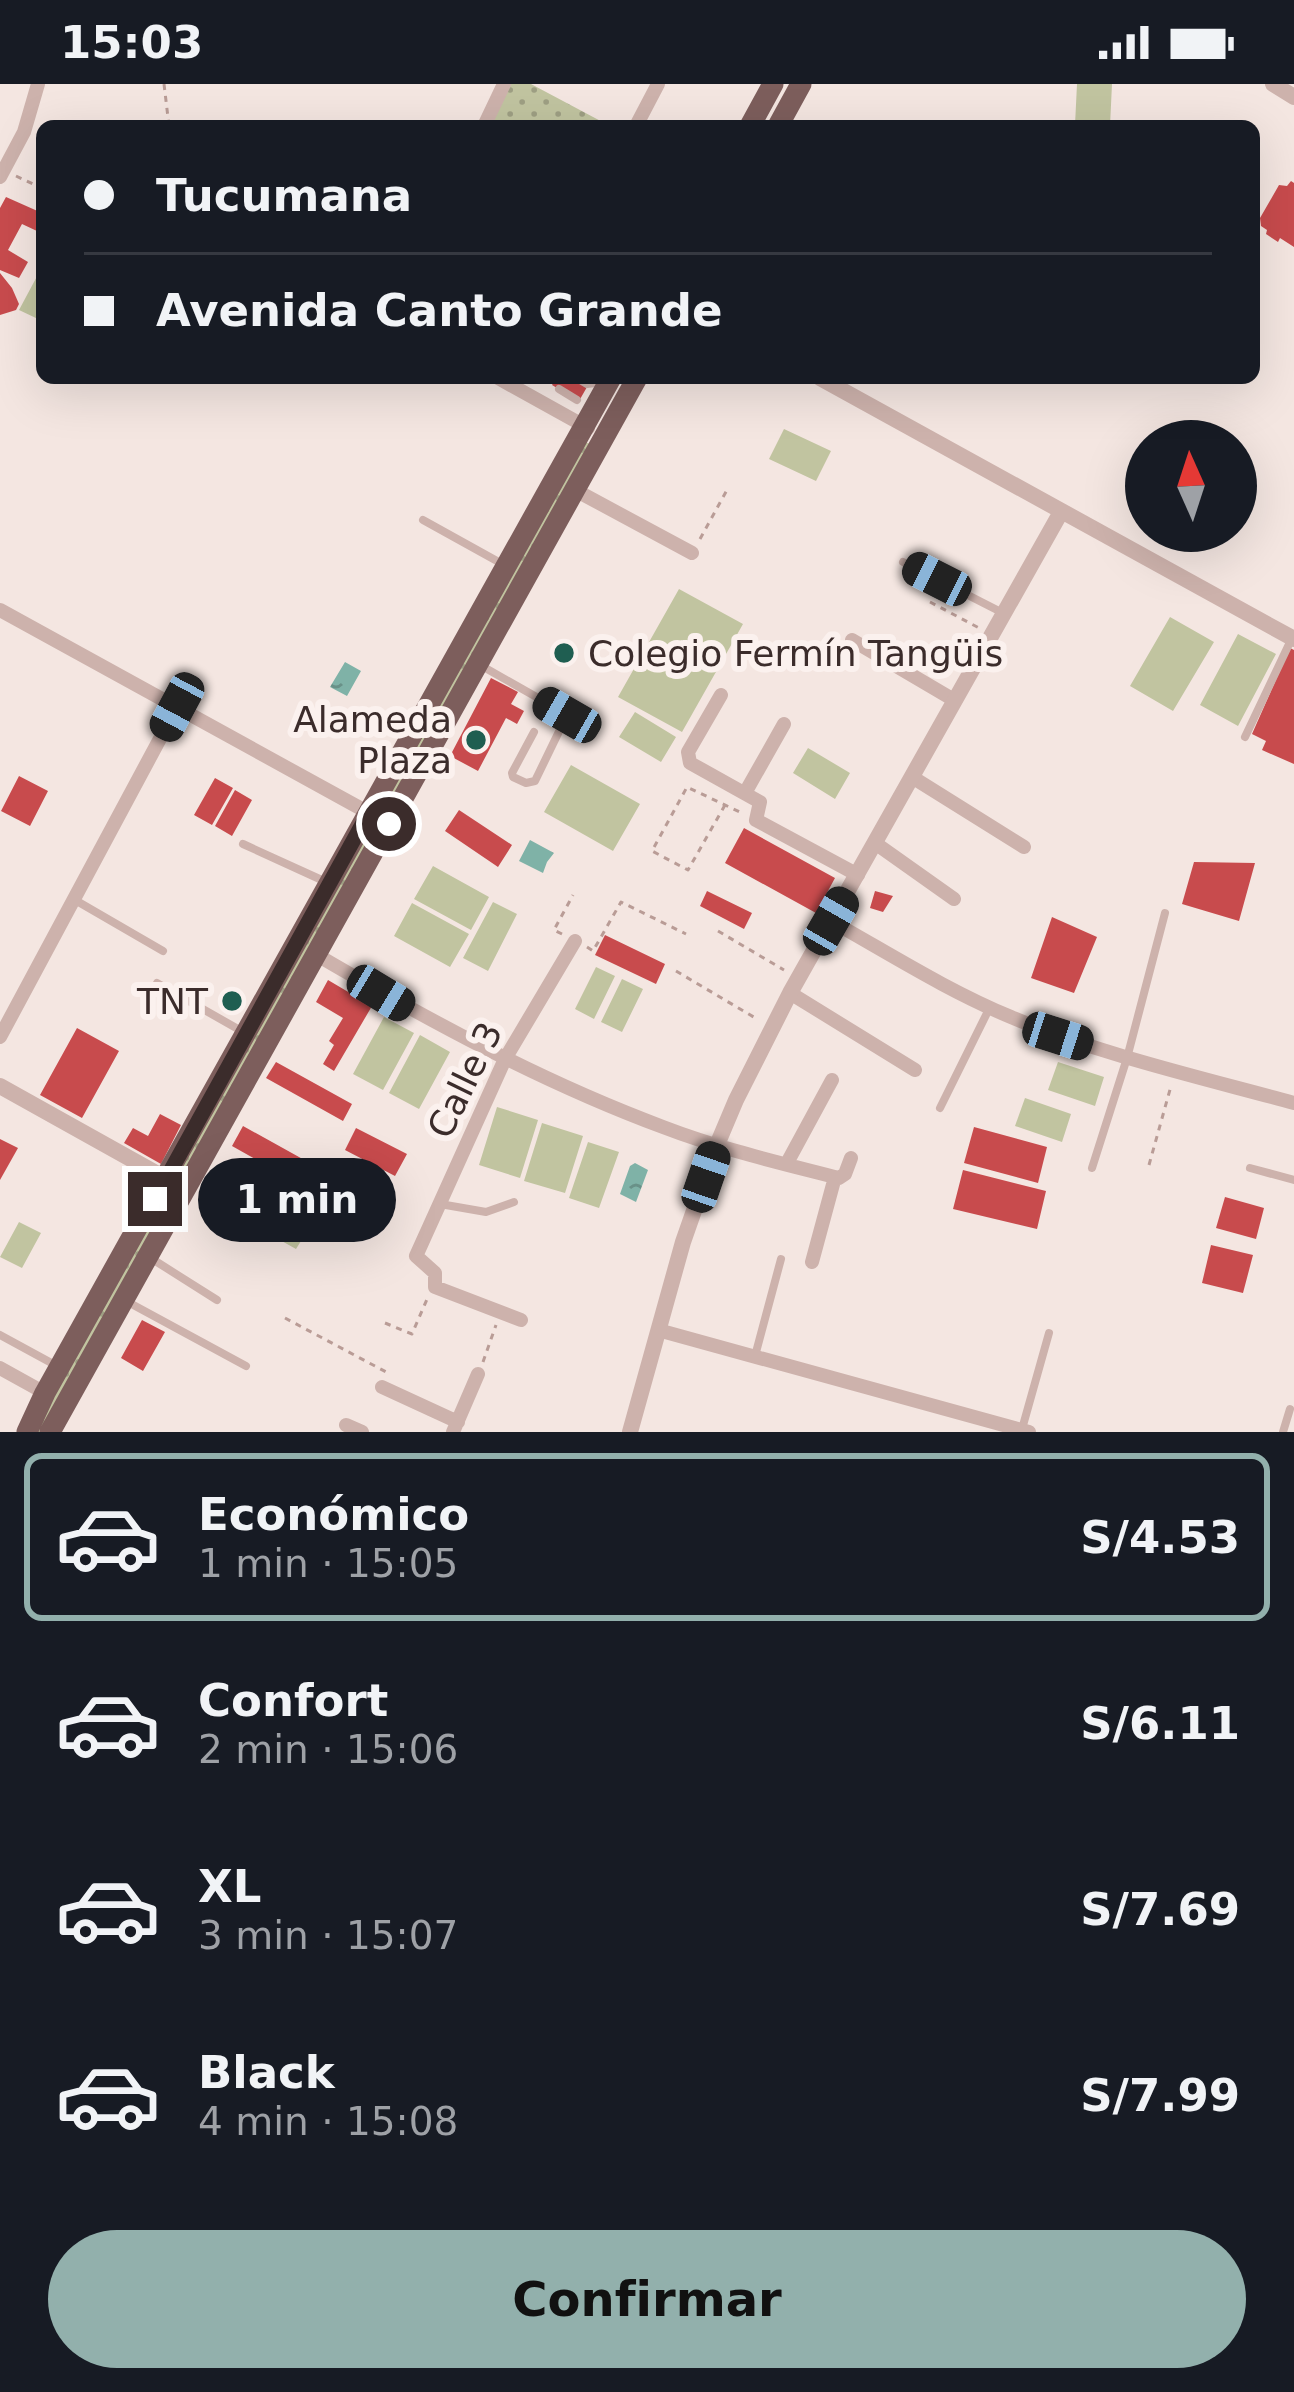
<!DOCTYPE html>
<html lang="es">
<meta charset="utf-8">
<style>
:root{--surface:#171b24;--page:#242831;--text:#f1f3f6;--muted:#9ea1a6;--line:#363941;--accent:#92b0ac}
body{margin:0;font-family:"DejaVu Sans",sans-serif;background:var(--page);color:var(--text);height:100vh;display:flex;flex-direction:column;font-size:45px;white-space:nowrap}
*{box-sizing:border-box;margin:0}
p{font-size:39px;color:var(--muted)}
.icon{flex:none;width:66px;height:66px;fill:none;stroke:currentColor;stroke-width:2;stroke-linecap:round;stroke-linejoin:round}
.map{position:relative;height:1348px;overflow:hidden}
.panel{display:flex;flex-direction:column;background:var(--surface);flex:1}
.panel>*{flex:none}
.guide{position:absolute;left:36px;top:36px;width:1224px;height:264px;border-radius:18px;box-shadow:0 12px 48px #0002;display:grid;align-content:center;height:264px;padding:0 48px;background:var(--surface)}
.needle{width:78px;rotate:357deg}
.buttons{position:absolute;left:1125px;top:336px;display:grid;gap:24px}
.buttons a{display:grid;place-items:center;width:132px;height:132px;border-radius:50%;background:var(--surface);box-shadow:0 12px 48px #0002;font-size:60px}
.end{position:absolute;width:54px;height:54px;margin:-27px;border:15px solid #3b2c2b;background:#fff;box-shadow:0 0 0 6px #fff}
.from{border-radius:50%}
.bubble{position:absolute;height:84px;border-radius:42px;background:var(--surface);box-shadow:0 12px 48px #0002;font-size:39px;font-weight:800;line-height:84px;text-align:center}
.car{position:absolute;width:36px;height:72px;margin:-36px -18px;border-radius:15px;box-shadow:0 0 9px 3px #0007;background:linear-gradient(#222 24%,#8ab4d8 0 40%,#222 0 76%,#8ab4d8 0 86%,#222 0)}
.guide b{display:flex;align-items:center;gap:42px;height:114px;font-size:45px}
.guide b+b{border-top:3px solid var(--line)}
.guide i{width:30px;height:30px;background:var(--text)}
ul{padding:21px 0 0;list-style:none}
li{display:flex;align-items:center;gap:36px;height:168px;margin:0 24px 18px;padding:0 24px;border:6px solid transparent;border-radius:18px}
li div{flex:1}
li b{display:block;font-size:45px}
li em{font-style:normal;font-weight:800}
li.active{border-color:var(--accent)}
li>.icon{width:108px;height:108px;stroke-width:1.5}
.cta{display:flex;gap:24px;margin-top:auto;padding:24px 48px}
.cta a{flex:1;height:138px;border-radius:72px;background:var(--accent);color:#111;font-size:48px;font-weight:800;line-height:138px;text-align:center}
.status{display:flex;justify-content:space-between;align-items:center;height:84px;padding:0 60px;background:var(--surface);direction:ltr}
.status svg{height:33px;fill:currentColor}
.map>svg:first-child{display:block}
</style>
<div class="status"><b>15:03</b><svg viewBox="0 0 49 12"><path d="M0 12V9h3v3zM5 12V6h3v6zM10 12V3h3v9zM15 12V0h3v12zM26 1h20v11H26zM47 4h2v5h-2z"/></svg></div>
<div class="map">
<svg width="1294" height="1348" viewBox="0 0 1294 1348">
<defs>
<pattern id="green-dots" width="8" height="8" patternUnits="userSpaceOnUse" patternTransform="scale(3)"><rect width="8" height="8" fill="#c1c4a0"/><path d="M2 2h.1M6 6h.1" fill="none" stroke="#9e9f83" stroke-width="1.8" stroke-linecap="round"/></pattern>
<pattern id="water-ripples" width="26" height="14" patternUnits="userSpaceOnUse" patternTransform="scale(3)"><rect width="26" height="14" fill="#7fb2a7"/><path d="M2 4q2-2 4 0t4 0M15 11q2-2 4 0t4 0" fill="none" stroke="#699188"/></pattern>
</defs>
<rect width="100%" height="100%" fill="#f4e6e1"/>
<path fill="url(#green-dots)" d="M511,0H531L610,42H489Z
M583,357L590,360L392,717L386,714Z
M365,747H371L374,751L184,1089L179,1087Z
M163,1112H170L172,1117L43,1348H32Z"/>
<path fill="#c1c4a0" d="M1077,0H1112L1110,42L1075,41Z
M42,183V227L38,235L19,226Z
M784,345L831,367L816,397L769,375Z
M679,505L743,540L682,648L618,613Z
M1170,533L1214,558L1173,627L1130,602Z
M1238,550L1276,570L1238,642L1200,621Z
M635,628L676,653L661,678L619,653Z
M808,664L850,689L835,715L793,689Z
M571,681L640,720L613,767L544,728Z
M433,782L489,813L471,846L414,815Z
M493,818L517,830L488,887L463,874Z
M412,819L469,850L450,883L394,852Z
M596,883L615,892L594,935L575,925Z
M622,895L643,905L622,948L601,938Z
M384,933L414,949L383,1006L353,990Z
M420,951L450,968L419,1025L389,1009Z
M1058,978L1104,993L1095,1022L1048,1006Z
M1025,1014L1071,1030L1062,1058L1015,1042Z
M497,1023L538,1036L520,1094L479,1081Z
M542,1039L583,1052L565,1109L524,1097Z
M588,1058L619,1068L599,1124L569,1114Z
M258,1122L306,1149L296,1165L248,1138Z
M19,1138L41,1149L22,1184L0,1173Z"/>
<path fill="url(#water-ripples)" d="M345,578L361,587L347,612L330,603Z
M530,756L554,769L547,778L543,789L519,777Z
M635,1079L648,1086L636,1118L620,1110L630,1082Z"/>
<path fill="#c84b4d" d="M1291,97L1294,99V163L1280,154L1278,158L1266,150L1267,146L1261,142L1260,134L1279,101L1287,102Z
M6,113L42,129V137L37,147L22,140L8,166L28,178L19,194L0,186V124Z
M0,189L12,204L19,220L16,226L0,231Z
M556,294H571L587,303L579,317L552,301Z
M1290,564L1294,566V680L1262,666L1266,657L1252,650Z
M491,594L518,608L511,620L524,627L517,640L506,634L478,687L450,672Z
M19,692L48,707L30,742L1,727Z
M215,694L233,704L212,741L194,731Z
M235,706L252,716L232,752L215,742Z
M459,726L512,761L498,783L445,747Z
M744,744L835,794L816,829L725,779Z
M1194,778L1255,779L1239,837L1182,820Z
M707,807L752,829L744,845L700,822Z
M875,807L893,812L883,828L870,824Z
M1052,833L1097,853L1074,909L1031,894Z
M605,851L665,880L656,900L595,871Z
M328,896L372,922L334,987L323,980L334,961L329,957L343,934L316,918Z
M77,944L119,967L82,1034L40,1011Z
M276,978L352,1020L343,1037L266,994Z
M160,1030L181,1041L161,1080L124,1059L133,1044L148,1052Z
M243,1042L317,1083L305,1103L232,1062Z
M974,1043L1047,1063L1038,1099L964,1079Z
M356,1044L407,1070L395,1092L345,1066Z
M0,1055L18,1064L0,1096Z
M963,1086L1046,1107L1037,1145L953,1125Z
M1225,1113L1264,1124L1256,1155L1216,1144Z
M1211,1161L1253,1171L1243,1209L1202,1199Z
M142,1236L165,1248L143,1287L121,1274Z"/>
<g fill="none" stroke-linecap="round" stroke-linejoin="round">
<path stroke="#b99c96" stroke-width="3" stroke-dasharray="6 6" stroke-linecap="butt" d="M164,0L169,42
M16,92L42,104
M700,455L728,404
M930,518L981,545
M725,721L688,786L652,767L687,703L744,730
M718,847L784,886
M562,850L554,846L573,811
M587,863L593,867L621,818L686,850
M676,887L757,935
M1149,1081L1171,1002
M285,1234L388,1289
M385,1239L412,1250L428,1213
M483,1278L496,1241"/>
<path stroke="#cdb2ac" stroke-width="8" d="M577,294L587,300L604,298
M559,305L577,316
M423,436L506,482
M903,478L1003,529
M480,581L584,640
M534,648L512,689L513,693L526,699L535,697L567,631
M1245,653L1291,556
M243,760L324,797
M75,816L163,867
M157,899L245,949
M940,1024L990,923
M1092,1084L1127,974L1165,829
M1250,1084L1294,1096
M440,1120L486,1128L514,1118
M149,1173L217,1216
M126,1217L246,1282
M0,1251L57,1282
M755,1272L781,1175
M1022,1345L1049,1249
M1283,1348L1290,1325"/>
<path stroke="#cdb2ac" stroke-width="14" d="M484,42L504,0
M636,42L658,0
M0,93L24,48L38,0
M498,294L588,344
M575,406L692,469
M0,526L389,740
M852,556L954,616
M721,611L688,668L690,679L760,718L756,736L858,791
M912,693L1024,763
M745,709L784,640
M875,759L954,815
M831,837C890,870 948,907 1011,933C1102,971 1199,993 1294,1019
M317,871C428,936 542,998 663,1043C720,1065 781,1079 839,1094L845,1090L851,1074
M790,909L915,986
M0,953L177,623
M787,1079L832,996
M812,1178L835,1093
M521,1236L435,1203V1189L416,1172L505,975L575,857
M658,1246L1029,1348
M0,1284L45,1309
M382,1303L458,1338
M346,1341L362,1348
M453,1348L478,1290"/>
<path stroke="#cdb2ac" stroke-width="16" d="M1273,0L1294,13
M820,294L1294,555
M0,1002L172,1098
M630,1348L683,1158L717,1061L736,1016L790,909L1061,428"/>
<path stroke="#7d5e5c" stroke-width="21" d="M750,42L773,0
M778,42L801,0
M27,1348L45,1309L611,294
M50,1348L637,294"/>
</g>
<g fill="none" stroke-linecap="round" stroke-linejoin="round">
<path stroke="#3b2c2b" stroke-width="15" d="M155,1115L368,730L389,740"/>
</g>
<g fill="#1f5e51" stroke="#fbf1ee" stroke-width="4.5">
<circle cx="564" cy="569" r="12"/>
<circle cx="476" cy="656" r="12"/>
<circle cx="232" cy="917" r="12"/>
</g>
<g text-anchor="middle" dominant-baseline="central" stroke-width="12" stroke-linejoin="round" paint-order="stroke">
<g font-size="36" fill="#3b2c2b" stroke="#fbf1ee" text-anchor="end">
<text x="588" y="569" text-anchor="start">Colegio Fermín Tangüis</text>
<text x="452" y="635">Alameda<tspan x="452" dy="41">Plaza</tspan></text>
<text x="208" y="917">TNT</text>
</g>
<g font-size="36" fill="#3b2c2b" stroke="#fbf1ee">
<text transform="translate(465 996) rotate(-64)">Calle 3</text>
</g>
</g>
</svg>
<div class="buttons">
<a><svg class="needle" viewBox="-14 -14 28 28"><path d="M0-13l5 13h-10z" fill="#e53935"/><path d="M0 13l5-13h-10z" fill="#9ea1a6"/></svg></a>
</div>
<i class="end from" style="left:389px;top:740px"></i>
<i class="end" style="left:155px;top:1115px"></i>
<div class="bubble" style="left:198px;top:1074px;width:198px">1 min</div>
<i class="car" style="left:937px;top:495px;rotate:297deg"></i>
<i class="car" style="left:177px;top:623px;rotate:208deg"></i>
<i class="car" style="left:567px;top:631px;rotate:300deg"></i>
<i class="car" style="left:831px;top:837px;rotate:30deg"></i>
<i class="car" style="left:381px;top:909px;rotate:121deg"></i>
<i class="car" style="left:1058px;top:952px;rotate:108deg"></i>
<i class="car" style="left:706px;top:1093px;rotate:19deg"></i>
<div class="guide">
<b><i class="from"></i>Tucumana</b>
<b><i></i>Avenida Canto Grande</b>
</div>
</div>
<section class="panel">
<ul>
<li class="active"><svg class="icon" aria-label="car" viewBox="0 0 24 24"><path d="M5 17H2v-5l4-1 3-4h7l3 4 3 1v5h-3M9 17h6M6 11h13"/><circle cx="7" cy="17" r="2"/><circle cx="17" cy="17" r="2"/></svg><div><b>Económico</b><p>1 min · 15:05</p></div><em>S/4.53</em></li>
<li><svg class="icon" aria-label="car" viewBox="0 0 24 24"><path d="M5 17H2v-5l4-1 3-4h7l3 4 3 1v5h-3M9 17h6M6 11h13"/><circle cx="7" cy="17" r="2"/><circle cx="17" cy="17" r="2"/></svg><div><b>Confort</b><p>2 min · 15:06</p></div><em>S/6.11</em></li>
<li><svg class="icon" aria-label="car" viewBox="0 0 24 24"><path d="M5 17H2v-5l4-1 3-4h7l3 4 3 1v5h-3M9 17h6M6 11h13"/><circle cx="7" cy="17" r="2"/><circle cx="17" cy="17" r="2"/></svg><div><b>XL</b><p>3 min · 15:07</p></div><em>S/7.69</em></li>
<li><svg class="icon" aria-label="car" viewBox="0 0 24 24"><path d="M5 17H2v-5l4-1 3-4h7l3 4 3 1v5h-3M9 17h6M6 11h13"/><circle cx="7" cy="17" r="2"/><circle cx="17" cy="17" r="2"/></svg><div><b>Black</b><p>4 min · 15:08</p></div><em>S/7.99</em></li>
</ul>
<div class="cta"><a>Confirmar</a></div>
</section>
